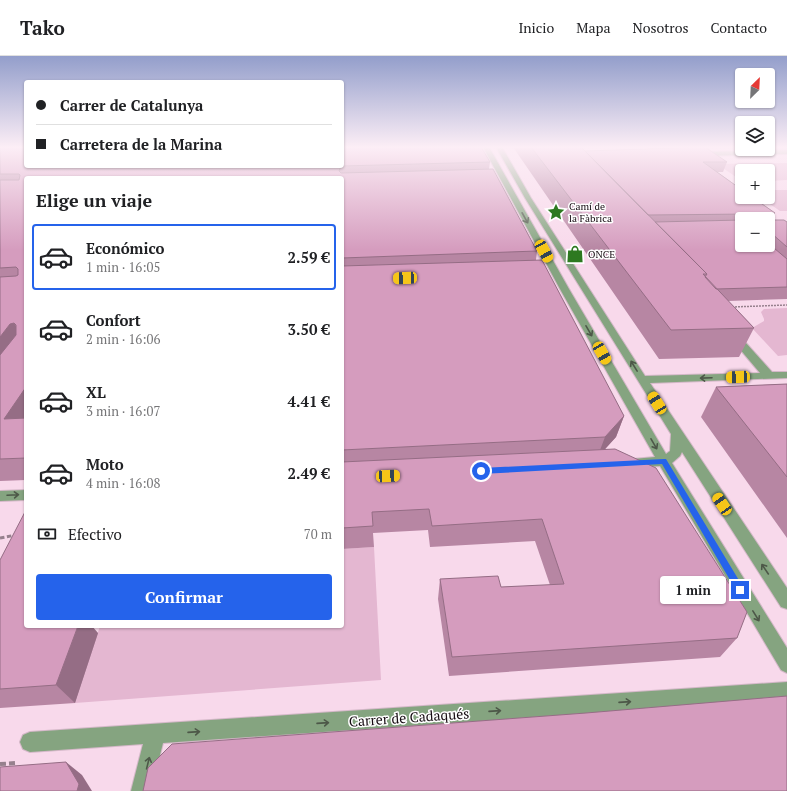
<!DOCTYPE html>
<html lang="es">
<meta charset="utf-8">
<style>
:root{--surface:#fff;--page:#f2f2f2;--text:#202124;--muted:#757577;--line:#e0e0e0;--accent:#2563eb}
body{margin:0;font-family:"PT Serif",serif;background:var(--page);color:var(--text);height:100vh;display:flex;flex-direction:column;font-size:15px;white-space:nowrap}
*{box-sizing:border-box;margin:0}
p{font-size:13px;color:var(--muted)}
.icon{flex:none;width:22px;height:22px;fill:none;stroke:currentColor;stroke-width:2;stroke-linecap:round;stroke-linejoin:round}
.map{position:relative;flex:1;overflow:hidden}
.panel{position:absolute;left:24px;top:120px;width:320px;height:452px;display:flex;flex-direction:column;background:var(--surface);border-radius:4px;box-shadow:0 1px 3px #0004}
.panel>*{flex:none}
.top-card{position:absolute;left:24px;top:24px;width:320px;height:88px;border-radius:4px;box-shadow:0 1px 3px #0004;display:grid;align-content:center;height:88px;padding:0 12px;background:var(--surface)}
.needle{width:26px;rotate:24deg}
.buttons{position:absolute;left:735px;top:12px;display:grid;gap:8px}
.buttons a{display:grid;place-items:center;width:40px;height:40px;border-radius:4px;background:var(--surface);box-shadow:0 1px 3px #0004;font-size:20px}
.end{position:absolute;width:18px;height:18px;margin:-9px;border:5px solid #2563eb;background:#fff;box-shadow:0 0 0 2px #fff}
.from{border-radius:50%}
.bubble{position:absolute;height:28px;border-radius:4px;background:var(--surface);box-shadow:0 1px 3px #0004;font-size:13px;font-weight:600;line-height:28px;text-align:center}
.car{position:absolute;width:12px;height:24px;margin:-12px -6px;border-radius:5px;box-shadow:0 0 3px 1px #0007;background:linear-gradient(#f5c518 24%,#345 0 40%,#f5c518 0 76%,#345 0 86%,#f5c518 0)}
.top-card b{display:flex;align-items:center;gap:14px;height:38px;font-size:15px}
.top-card b+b{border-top:1px solid var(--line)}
.top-card i{width:10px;height:10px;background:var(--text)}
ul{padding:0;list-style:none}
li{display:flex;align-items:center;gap:12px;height:66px;margin:0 8px 6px;padding:0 4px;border:2px solid transparent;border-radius:4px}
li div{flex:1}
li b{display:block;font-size:15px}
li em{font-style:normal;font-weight:600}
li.current{border-color:var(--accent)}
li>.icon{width:36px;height:36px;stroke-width:1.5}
h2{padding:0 12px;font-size:18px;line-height:48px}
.pay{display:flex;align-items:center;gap:10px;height:44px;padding:0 12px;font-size:15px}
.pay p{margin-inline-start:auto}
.cta{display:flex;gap:8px;margin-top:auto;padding:8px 12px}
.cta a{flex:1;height:46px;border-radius:4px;background:var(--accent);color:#fff;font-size:16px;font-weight:600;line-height:46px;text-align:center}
header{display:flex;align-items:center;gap:24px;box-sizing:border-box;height:56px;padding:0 20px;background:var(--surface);border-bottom:1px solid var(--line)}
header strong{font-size:19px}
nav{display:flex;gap:22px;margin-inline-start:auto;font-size:14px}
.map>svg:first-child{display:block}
</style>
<header>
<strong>Tako</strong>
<nav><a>Inicio</a><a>Mapa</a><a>Nosotros</a><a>Contacto</a></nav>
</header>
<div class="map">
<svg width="787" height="735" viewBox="0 0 787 735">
<rect width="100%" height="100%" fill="#f8d9eb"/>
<path fill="#e4b7d1" d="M787,107V124L768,125V115H742V125L717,108Z
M768,134H787V155H780L760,141H768Z
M787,252V299L778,300L752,272L764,265V263L761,256L764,253Z
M374,491L381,624L75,647L100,570H342V493Z"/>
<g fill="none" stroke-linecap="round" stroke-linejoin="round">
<g stroke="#d4b8c8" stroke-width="2">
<path id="minor" d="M483,91H489L569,233L666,398L670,395L671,378L525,142L496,91H502L531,142L645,320L760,317L728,279L733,276L737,277L772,316H787V322L650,327L787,532V553L781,551L682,396L680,400L672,407L787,592V617L781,614L660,410L627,412L622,410L621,407L622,404L655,401L560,233Z
M787,94V98L699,100L696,98L699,96Z
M26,434V444L0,445V435Z
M787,626V644L163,687L151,735H131L143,688L30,696L23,693L20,686L23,679L30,676Z"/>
</g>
<path stroke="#96808d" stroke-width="1.5" stroke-dasharray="2 1" stroke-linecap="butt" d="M732,251L787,249"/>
<path stroke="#96808d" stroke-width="3" stroke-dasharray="4.5 2.5" stroke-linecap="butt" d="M0,482L16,479"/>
<path stroke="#96808d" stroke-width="4" stroke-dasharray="6 3" stroke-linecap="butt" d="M0,708L17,707"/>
<use href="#minor" fill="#85a480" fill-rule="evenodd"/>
</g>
<path fill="#b786a3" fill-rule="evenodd" d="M0,91L26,110L490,106L489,113L537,195L536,204L624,360L616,381L605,393L737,582L720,601L449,620L438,543L440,523L501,531L550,529L535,485L430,491L428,474L373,477L374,491L342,493V122H26V424L0,425Z
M513,91H581L585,95L650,93L644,91H693V92L727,106L723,116H717L775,157L772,162V164L787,166V243L728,245L754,272L739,301L659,303ZM742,163H768V189H742Z
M787,328V482L701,361L716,331Z
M0,504L26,570L98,577L75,647L0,652Z"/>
<path fill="#956d85" d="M14,267L26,288L0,317V281L10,268Z
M26,331V372L4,363Z
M624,360L616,381L597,402L605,381Z
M78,570H92L98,577L75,647L56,629Z
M66,706L82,719L92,735H77Z"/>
<path fill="#d59cbe" stroke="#956d85" d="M0,91H26V110H341L339,115L341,117L493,113L537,195L342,202V122H26V331L4,363L26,362V402L0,403V299L16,279V269L14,267L10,268L0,281V221L16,220L18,219V213L16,211L0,212V124H19L20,119L19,118H0Z
M342,91H481L490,106L342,110Z
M531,91H581L707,218H703L754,272L671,274Z
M705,91L727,106H703L742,134V141H752L775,157L772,159V164H784L787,166V191L770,176H768V163H748V158L648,159L585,95Z
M742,164V189H768V187L787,203V231L716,233L705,221L707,218L655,166Z
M542,204L624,360L605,381L342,394V210Z
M787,328V421L716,331Z
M615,393L656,412L747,556L737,582L452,601L440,523L498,520L501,531L564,528L542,463L432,470L429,453L372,456L373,470L342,472V406Z
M26,454V570H78L56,629L0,633V504Z
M787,640V735H143L148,712L172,688L586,657Z
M66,706L79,728L77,735H0V711Z"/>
<defs><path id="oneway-shaft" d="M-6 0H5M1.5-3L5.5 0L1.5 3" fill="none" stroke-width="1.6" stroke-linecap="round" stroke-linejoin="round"/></defs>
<g stroke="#4d5848">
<use href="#oneway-shaft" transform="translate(525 162) rotate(61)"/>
<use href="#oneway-shaft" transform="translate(589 275) rotate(60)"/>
<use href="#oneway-shaft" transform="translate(634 310) rotate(-122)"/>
<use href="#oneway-shaft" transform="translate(706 322) rotate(178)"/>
<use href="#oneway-shaft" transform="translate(654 388) rotate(60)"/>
<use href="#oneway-shaft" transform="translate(13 439) rotate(-3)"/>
<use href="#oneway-shaft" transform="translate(765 513) rotate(-124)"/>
<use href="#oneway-shaft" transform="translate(756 560) rotate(58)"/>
<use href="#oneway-shaft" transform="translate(625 646) rotate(-4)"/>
<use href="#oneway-shaft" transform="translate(495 655) rotate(-4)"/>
<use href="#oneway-shaft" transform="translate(323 667) rotate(-4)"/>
<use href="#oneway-shaft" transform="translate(194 676) rotate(-4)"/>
<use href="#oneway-shaft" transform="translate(148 707) rotate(-76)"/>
</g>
<linearGradient id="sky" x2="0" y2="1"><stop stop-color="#939ecb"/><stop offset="0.47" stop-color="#fceef6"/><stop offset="1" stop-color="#fceef6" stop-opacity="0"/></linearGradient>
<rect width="787" height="194" fill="url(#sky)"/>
<path fill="#2563eb" d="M664,403H666L743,531L744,534L743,536H737L662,408L481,418L477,415L481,412Z"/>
<defs>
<g id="sight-bare" transform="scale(1.38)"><path d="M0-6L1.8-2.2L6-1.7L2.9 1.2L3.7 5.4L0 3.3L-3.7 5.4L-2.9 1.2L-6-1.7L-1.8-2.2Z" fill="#2d7920" stroke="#fff" stroke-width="2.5" paint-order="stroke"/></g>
<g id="shop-bare" transform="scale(1.38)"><path d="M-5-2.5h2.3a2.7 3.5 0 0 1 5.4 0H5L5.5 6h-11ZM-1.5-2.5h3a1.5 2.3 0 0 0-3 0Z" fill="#2d7920" stroke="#fff" stroke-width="2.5" paint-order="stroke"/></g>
</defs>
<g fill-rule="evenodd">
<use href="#sight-bare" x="556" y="156"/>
<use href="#shop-bare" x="575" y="198"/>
</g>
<g text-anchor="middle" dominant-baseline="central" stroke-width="3" stroke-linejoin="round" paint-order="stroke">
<g font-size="10" fill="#150b11" stroke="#fff" text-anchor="start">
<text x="569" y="150">Camí de<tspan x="569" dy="12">la Fàbrica</tspan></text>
<text x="588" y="198">ONCE</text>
</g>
<g font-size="14" fill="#150b11" stroke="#fff">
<text transform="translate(409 661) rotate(-4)">Carrer de Cadaqués</text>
</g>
</g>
</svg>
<div class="buttons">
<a><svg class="needle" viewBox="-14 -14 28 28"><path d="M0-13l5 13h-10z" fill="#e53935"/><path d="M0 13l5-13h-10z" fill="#757577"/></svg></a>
<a><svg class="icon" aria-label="layers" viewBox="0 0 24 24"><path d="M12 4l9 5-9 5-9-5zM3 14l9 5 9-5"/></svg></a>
<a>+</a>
<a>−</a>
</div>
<i class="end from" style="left:481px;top:415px"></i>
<i class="end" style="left:740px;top:534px"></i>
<div class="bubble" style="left:660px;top:520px;width:66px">1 min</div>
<i class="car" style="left:544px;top:195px;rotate:151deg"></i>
<i class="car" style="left:405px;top:222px;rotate:268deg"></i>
<i class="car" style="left:602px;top:297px;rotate:150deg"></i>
<i class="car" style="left:738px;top:321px;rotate:268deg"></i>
<i class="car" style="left:657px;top:347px;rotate:328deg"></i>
<i class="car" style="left:388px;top:420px;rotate:87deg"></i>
<i class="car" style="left:722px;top:448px;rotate:326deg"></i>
<div class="top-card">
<b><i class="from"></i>Carrer de Catalunya</b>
<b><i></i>Carretera de la Marina</b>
</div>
<section class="panel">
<h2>Elige un viaje</h2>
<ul>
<li class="current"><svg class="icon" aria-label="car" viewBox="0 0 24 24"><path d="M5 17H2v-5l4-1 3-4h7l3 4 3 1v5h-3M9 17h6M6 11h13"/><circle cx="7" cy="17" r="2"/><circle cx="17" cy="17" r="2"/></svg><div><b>Económico</b><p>1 min · 16:05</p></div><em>2.59 €</em></li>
<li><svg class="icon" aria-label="car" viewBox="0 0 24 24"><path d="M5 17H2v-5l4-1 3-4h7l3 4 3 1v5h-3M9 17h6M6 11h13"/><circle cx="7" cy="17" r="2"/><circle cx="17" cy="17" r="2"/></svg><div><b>Confort</b><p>2 min · 16:06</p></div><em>3.50 €</em></li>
<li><svg class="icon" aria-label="car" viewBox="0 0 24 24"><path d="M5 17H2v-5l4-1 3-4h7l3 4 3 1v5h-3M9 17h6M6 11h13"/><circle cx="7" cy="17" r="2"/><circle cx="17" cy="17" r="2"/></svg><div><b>XL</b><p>3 min · 16:07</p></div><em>4.41 €</em></li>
<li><svg class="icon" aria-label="car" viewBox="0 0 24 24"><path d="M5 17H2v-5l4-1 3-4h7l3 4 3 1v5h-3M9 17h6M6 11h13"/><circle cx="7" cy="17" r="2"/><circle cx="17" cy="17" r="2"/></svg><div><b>Moto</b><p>4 min · 16:08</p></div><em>2.49 €</em></li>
</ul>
<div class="pay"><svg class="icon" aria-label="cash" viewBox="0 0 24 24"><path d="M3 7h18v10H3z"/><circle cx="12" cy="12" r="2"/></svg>Efectivo<p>70 m</p></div>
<div class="cta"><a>Confirmar</a></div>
</section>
</div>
